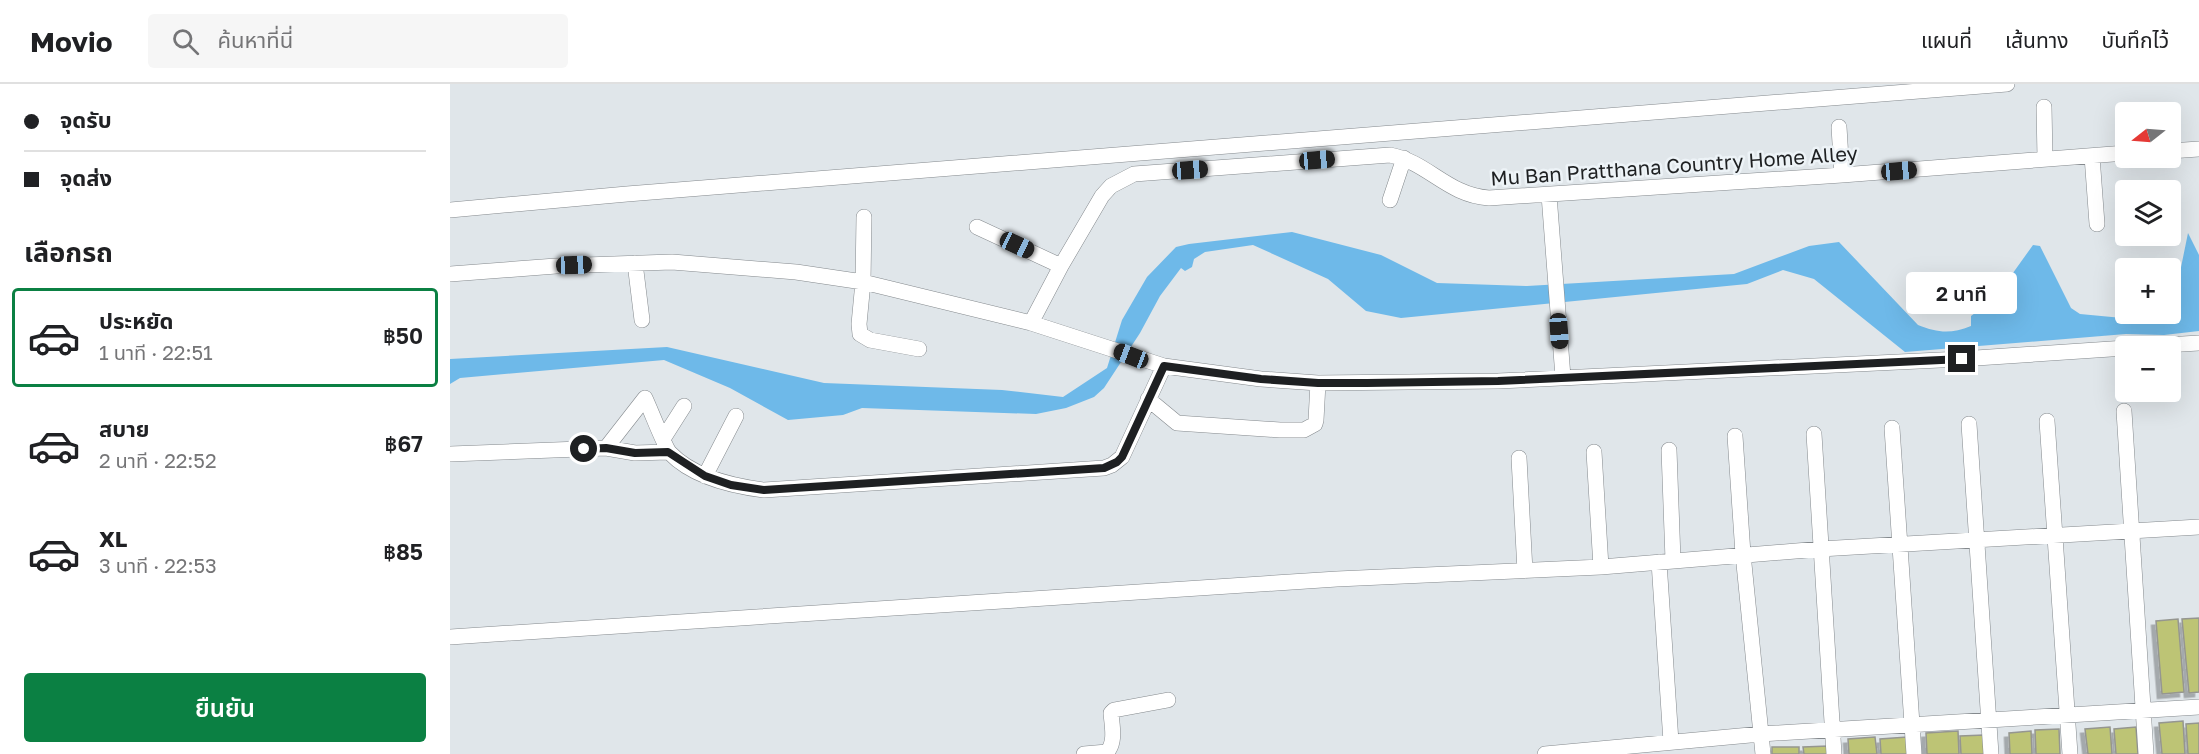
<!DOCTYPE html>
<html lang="th">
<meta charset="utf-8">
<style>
:root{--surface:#fff;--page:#f6f6f6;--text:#202124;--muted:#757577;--line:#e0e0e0;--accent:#0b8043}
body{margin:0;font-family:"Golos Text","Noto Sans Thai",sans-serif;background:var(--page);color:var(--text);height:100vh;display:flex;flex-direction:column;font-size:22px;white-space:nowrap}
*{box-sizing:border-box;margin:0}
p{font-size:20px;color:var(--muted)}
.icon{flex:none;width:33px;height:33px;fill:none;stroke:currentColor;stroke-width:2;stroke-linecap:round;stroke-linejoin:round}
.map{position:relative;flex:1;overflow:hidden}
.side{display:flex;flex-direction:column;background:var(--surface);width:450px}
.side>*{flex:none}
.top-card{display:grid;align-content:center;height:132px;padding:0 24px;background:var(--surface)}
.needle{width:39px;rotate:253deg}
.controls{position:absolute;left:1665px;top:18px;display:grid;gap:12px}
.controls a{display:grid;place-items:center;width:66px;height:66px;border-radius:6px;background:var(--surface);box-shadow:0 6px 24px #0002;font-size:30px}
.end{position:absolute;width:27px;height:27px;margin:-14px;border:8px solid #1e2022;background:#fff;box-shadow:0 0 0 3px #fff}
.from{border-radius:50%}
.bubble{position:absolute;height:42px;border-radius:6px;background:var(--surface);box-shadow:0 6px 24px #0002;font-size:20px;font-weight:600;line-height:42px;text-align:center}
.car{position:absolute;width:18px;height:36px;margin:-18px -9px;border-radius:8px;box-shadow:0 0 4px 2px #0007;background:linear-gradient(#222 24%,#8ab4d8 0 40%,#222 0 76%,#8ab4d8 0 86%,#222 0)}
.top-card b{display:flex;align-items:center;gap:21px;height:57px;font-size:22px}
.top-card b+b{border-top:2px solid var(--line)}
.top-card i{width:15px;height:15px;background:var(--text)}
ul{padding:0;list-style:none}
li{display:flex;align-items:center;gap:18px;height:99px;margin:0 12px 9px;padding:0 12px;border:3px solid transparent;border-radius:6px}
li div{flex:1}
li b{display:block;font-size:22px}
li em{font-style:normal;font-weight:600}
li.active{border-color:var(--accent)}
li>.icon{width:54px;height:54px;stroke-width:1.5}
h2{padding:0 24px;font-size:27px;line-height:72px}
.action{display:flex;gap:12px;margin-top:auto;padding:12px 24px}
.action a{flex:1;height:69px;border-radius:6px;background:var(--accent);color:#fff;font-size:24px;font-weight:600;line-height:69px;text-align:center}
header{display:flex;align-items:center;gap:36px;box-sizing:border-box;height:84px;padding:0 30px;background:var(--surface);border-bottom:2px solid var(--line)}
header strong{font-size:28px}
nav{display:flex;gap:33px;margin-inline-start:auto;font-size:21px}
.search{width:420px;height:54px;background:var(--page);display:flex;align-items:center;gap:15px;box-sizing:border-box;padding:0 21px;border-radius:6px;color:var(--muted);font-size:22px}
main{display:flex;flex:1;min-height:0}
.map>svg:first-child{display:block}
</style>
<header>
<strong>Movio</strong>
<div class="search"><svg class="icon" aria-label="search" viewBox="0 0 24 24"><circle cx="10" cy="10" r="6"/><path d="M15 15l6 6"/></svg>ค้นหาที่นี่</div>
<nav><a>แผนที่</a><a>เส้นทาง</a><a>บันทึกไว้</a></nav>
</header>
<main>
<section class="side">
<div class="top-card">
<b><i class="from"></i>จุดรับ</b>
<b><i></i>จุดส่ง</b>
</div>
<h2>เลือกรถ</h2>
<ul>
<li class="active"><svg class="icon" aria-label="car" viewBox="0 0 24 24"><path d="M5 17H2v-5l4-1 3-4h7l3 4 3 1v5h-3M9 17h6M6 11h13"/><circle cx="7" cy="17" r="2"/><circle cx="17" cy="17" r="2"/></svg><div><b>ประหยัด</b><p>1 นาที · 22:51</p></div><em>฿50</em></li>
<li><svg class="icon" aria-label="car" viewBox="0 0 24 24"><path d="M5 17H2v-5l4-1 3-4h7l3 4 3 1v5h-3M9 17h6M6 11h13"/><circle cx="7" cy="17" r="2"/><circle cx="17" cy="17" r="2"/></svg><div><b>สบาย</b><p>2 นาที · 22:52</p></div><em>฿67</em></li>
<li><svg class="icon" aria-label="car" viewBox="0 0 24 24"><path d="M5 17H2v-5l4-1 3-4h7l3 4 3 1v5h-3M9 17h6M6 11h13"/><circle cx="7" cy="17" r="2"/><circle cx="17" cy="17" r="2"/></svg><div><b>XL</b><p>3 นาที · 22:53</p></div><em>฿85</em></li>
</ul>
<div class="action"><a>ยืนยัน</a></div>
</section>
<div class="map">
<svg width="1749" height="670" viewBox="0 0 1749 670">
<defs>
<filter id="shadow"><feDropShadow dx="-4.5" dy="4.5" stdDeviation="0" flood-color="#0004"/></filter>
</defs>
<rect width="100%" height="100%" fill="#e0e6ea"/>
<path fill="#6eb9e9" d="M842,148L931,171L987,199L1077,202L1284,190L1359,162L1389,158L1468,241C1488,249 1501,250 1521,242V232L1545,214L1583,161L1590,162L1621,224L1630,230L1683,235L1690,230H1720L1721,204L1728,198L1738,149L1749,171V247L1714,251L1676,250L1455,268L1364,195L1333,186L1297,200L951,234L916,227L878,195L803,161L755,168L744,175L742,183L735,187L731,184L710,212L690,249L654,304L644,313L616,324L586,330L412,324L393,331L338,336L280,304L214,276L10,294L0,300V275L217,263L374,299L552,306L613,313L657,284L672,236L697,193L726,163L739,160Z"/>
<path fill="#bdc475" stroke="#959690" stroke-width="1.5" filter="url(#shadow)" d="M1749,534V608L1739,609L1732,535Z
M1728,535L1734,608L1712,610L1706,537Z
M1733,637L1735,670H1712L1709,639Z
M1749,639V670H1738L1736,640Z
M1660,643L1662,670H1638L1635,645Z
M1686,643L1688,670H1666L1664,645Z
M1609,645L1610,670H1586L1585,646Z
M1508,647L1509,670H1477L1476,649Z
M1581,647L1582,670H1560L1559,649Z
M1534,651L1535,670H1511L1510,652Z
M1425,653L1427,670H1399L1398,655Z
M1457,653L1458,670H1431L1430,655Z
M1378,662V670H1354L1353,663Z
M1322,663H1349V670H1322Z"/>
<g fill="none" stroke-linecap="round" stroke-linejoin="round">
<g stroke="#84898d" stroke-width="16">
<path id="street" d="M1594,23L1595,74
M1389,43L1392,91
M1720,67L1749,65
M1642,72L1647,140
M1099,111L1113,293
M940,116L954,74
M0,126L177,110L1557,0
M414,133L413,198L409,240L410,250L420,256L469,265
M527,143L611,182
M185,179L192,236
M0,190L106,182L222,178L346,188L413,198L581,239L714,282L811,295L868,299L1048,297L1511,275L1676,264
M581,239L611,182L652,112L661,102L684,90L940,71C978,78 997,111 1039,114L1392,91L1676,69
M1700,262L1749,259
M698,315L727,339L830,346H854L865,340L866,336L868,299
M1674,327L1696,670
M1597,337L1620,670
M1519,340L1541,670
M1442,344L1464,670
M1364,350L1384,670
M1285,352L1293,470L1313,670
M213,355L234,322
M156,364L195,314C200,324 215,364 220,369C243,393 282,402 314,406L654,384L662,381L672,373L714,282
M1219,366L1223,476
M1144,368L1151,483
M0,370L156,364L185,369L218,368
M1069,374L1075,487
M255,392L286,332
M1209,478L1221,658
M0,553L887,495L1151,483L1370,465L1749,443
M634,670L657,668C666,658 662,642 661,629L664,626L718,616
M1095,670L1311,650L1749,623"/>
</g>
<use href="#street" stroke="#fff" stroke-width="15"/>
</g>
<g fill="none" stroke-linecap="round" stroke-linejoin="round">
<path stroke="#1e2022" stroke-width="8" d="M134,365L156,364L185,369L218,368L255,392L281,401L314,406L654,384L667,378L672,373L714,282L811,295L868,299H917L1048,297L1512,275"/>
</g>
<g text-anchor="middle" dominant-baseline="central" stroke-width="5" stroke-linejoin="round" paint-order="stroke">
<g font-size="20" fill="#1e2022" stroke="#edf3f7">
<text transform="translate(1224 81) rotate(-4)">Mu Ban Pratthana Country Home Alley</text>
</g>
</g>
</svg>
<div class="controls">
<a><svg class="needle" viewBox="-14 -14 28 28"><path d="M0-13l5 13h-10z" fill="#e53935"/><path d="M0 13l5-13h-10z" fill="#757577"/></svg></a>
<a><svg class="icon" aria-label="layers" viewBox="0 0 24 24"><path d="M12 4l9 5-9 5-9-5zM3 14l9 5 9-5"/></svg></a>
<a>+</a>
<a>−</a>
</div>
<i class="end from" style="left:134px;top:365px"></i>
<i class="end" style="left:1512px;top:275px"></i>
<div class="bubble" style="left:1456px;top:188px;width:111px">2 นาที</div>
<i class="car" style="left:867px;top:76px;rotate:85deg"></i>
<i class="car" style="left:740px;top:86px;rotate:86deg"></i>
<i class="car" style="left:1449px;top:87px;rotate:85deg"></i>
<i class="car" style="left:567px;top:161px;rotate:115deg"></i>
<i class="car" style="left:124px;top:181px;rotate:88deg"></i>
<i class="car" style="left:1109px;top:247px;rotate:176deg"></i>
<i class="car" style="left:681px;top:272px;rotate:291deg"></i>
</div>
</main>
